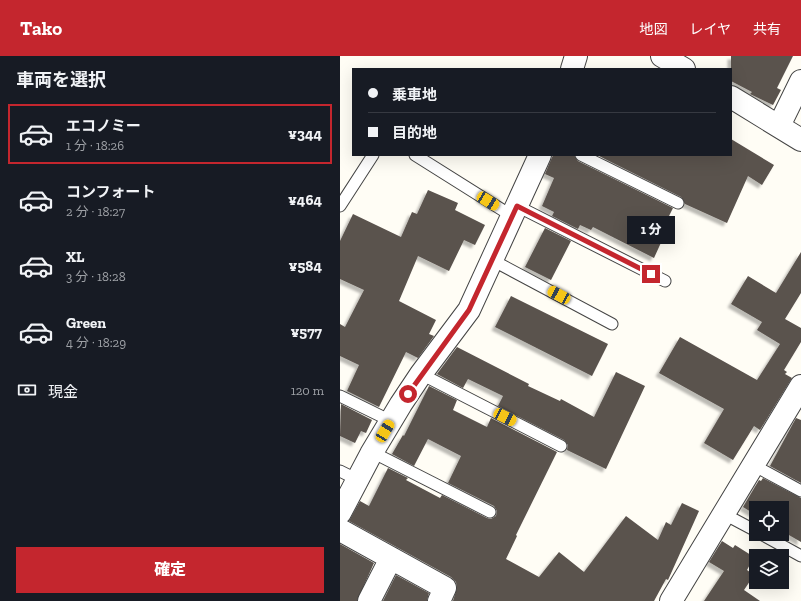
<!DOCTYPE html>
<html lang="ja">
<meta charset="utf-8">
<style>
:root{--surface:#171b24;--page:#20242c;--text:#f1f3f6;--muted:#9ea1a6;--line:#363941;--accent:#c4262e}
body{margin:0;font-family:"Zilla Slab","Noto Sans JP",serif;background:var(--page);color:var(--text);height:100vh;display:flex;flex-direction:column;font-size:15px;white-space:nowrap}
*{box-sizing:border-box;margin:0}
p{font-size:13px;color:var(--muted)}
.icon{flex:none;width:22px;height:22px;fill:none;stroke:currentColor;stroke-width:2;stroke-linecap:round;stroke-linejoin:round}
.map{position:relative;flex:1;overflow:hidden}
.details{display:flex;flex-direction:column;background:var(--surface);width:340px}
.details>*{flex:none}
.banner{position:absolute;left:12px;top:12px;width:380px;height:88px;border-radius:0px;box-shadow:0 4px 16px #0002;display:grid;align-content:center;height:88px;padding:0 16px;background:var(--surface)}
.tools{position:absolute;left:409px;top:445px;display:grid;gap:8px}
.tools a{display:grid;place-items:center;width:40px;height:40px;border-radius:0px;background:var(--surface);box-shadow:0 4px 16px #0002;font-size:20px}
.end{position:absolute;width:18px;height:18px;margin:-9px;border:5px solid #c4262e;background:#fff;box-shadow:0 0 0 2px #fff}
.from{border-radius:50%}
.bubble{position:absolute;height:28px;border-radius:0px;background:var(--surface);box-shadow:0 4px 16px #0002;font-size:13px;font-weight:800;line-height:28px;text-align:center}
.car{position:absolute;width:12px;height:24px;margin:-12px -6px;border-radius:5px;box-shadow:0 0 3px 1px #0007;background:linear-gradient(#f5c518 24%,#345 0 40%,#f5c518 0 76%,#345 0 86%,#f5c518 0)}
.banner b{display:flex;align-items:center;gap:14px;height:38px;font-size:15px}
.banner b+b{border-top:1px solid var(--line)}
.banner i{width:10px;height:10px;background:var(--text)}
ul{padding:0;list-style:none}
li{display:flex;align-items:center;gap:12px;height:60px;margin:0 8px 6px;padding:0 8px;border:2px solid transparent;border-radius:0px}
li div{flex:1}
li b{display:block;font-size:15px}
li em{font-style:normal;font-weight:800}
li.on{border-color:var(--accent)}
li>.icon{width:36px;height:36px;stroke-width:1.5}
h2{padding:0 16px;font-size:18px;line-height:48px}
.pay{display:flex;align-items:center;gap:10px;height:44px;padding:0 16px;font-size:15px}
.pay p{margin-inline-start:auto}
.button{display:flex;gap:8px;margin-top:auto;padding:8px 16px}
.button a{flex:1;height:46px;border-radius:0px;background:var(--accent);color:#fff;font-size:16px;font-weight:800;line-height:46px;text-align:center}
header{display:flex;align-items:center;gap:24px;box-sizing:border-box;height:56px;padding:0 20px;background:var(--accent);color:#fff}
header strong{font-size:19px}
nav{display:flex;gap:22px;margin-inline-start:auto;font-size:14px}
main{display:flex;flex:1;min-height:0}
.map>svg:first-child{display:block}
</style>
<header>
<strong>Tako</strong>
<nav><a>地図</a><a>レイヤ</a><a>共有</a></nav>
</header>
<main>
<section class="details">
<h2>車両を選択</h2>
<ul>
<li class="on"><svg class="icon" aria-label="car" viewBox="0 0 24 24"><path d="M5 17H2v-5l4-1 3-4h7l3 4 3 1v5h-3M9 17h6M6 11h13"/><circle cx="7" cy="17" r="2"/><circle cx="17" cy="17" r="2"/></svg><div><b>エコノミー</b><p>1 分 · 18:26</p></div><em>¥344</em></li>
<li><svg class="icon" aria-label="car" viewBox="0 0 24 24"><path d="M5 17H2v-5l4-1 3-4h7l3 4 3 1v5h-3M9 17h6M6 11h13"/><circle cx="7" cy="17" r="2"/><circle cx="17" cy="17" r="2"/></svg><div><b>コンフォート</b><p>2 分 · 18:27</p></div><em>¥464</em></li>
<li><svg class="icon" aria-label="car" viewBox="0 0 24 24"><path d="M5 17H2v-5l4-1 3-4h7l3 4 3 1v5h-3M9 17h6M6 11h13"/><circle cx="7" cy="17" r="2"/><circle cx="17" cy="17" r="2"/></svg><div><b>XL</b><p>3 分 · 18:28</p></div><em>¥584</em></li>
<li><svg class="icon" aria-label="car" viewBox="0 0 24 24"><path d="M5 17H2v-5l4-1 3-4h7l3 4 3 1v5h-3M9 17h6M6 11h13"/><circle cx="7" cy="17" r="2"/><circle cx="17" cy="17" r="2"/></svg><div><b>Green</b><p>4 分 · 18:29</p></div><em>¥577</em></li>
</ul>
<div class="pay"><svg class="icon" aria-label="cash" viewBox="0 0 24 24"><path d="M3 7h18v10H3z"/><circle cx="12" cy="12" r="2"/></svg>現金<p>120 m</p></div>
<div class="button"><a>確定</a></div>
</section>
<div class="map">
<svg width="461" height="545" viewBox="0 0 461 545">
<defs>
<filter id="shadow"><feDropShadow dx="-3.5" dy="3.5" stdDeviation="1" flood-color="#0004"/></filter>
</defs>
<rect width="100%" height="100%" fill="#fffdf5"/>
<path fill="#5a524d" filter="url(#shadow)" d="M391,0H453L437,32L441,34L433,49L410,38L412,36L391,25Z
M391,83L434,109L422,129L408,120L387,167L345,148L341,141L257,99H391Z
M213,99H234L238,105L333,152L320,178L324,180L314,202L253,171L251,174L240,169L238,173L212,160L214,156L202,150L214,122L205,118Z
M88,134L118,147L115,154L145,169L135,189L124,184L109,215L78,200L59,245L96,264L89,278L94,280L78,302L66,296L39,351L7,335L19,309L0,300V268L5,271L24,234L0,223V185L13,158L61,181L72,156L77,158Z
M205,172L231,185L211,224L185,211Z
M461,196V237L445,263L461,272V286L444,314L447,316L445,318L452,322L420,374L414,370L393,404L364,387L384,353L319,317L340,281L417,324L440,288L417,274L422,266L391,248L408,220L436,237Z
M171,240L268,288L252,320L155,271Z
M117,291L189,328L188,330L220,345L221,343L254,361L276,316L305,330L266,413L227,394L228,389L224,384L158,350L163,340L128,323L123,332L97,318Z
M89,330L117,344L113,354L147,371L151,362L217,396L176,479L177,480L166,503L199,521L219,496L244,516L286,460L318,484L326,466L331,469L342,447L359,455L328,524L326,523L314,545H113L117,532L116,526L111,521L9,465L20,445L29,450L48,412L68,422L66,424L100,442L102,439L147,462L151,463L156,460L157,455L154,450L108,427L121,400L88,383L74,410L52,398L63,379L64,380Z
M1,348L32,364L26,377L21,375L15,387L0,380Z
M456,362L461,364V427L430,410Z
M423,422L461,442V486L442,475V452H416V459L403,451L419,424L421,425Z
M382,485L393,492L395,489L414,501L407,514L414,519L404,534L420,545H364L384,515L369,506Z
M0,488L34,507L17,545H0Z
M56,519L89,537L87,545H43Z"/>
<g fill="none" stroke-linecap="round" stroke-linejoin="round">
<g stroke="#444" stroke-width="13">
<path id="lane" d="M75,99L172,160
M241,99L338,147
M0,150L33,99
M177,150L325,225
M152,204L272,268
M81,318L221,390
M0,340L51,365
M32,396L150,456
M413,409L461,435
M0,415L18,424
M384,458L416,475
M421,478L461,500"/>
</g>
<g stroke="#444" stroke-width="24">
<path id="street" d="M322,0L344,13
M232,13L236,0
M391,41L461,84
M439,70L461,25
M0,457L31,398L61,348L81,318L129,254L200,99
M0,474L105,532L99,545
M29,545L51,502
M331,545L461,330"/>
</g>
<use href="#lane" stroke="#fff" stroke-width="11"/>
<use href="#street" stroke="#fff" stroke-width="22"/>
</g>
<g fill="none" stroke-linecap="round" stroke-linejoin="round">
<path stroke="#c4262e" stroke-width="5" d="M68,338L129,254L177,150L311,218"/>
</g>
</svg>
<div class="tools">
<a><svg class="icon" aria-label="locate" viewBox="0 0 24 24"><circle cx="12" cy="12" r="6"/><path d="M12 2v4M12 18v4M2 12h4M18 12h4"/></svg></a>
<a><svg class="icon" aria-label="layers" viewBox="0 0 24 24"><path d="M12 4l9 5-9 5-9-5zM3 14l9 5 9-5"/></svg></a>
</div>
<i class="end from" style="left:68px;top:338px"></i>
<i class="end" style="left:311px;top:218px"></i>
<div class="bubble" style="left:287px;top:160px;width:48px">1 分</div>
<i class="car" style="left:148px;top:145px;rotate:122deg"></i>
<i class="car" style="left:219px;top:239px;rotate:298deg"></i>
<i class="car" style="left:165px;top:361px;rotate:117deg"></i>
<i class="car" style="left:45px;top:375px;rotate:31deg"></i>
<div class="banner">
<b><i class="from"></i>乗車地</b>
<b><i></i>目的地</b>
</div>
</div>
</main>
